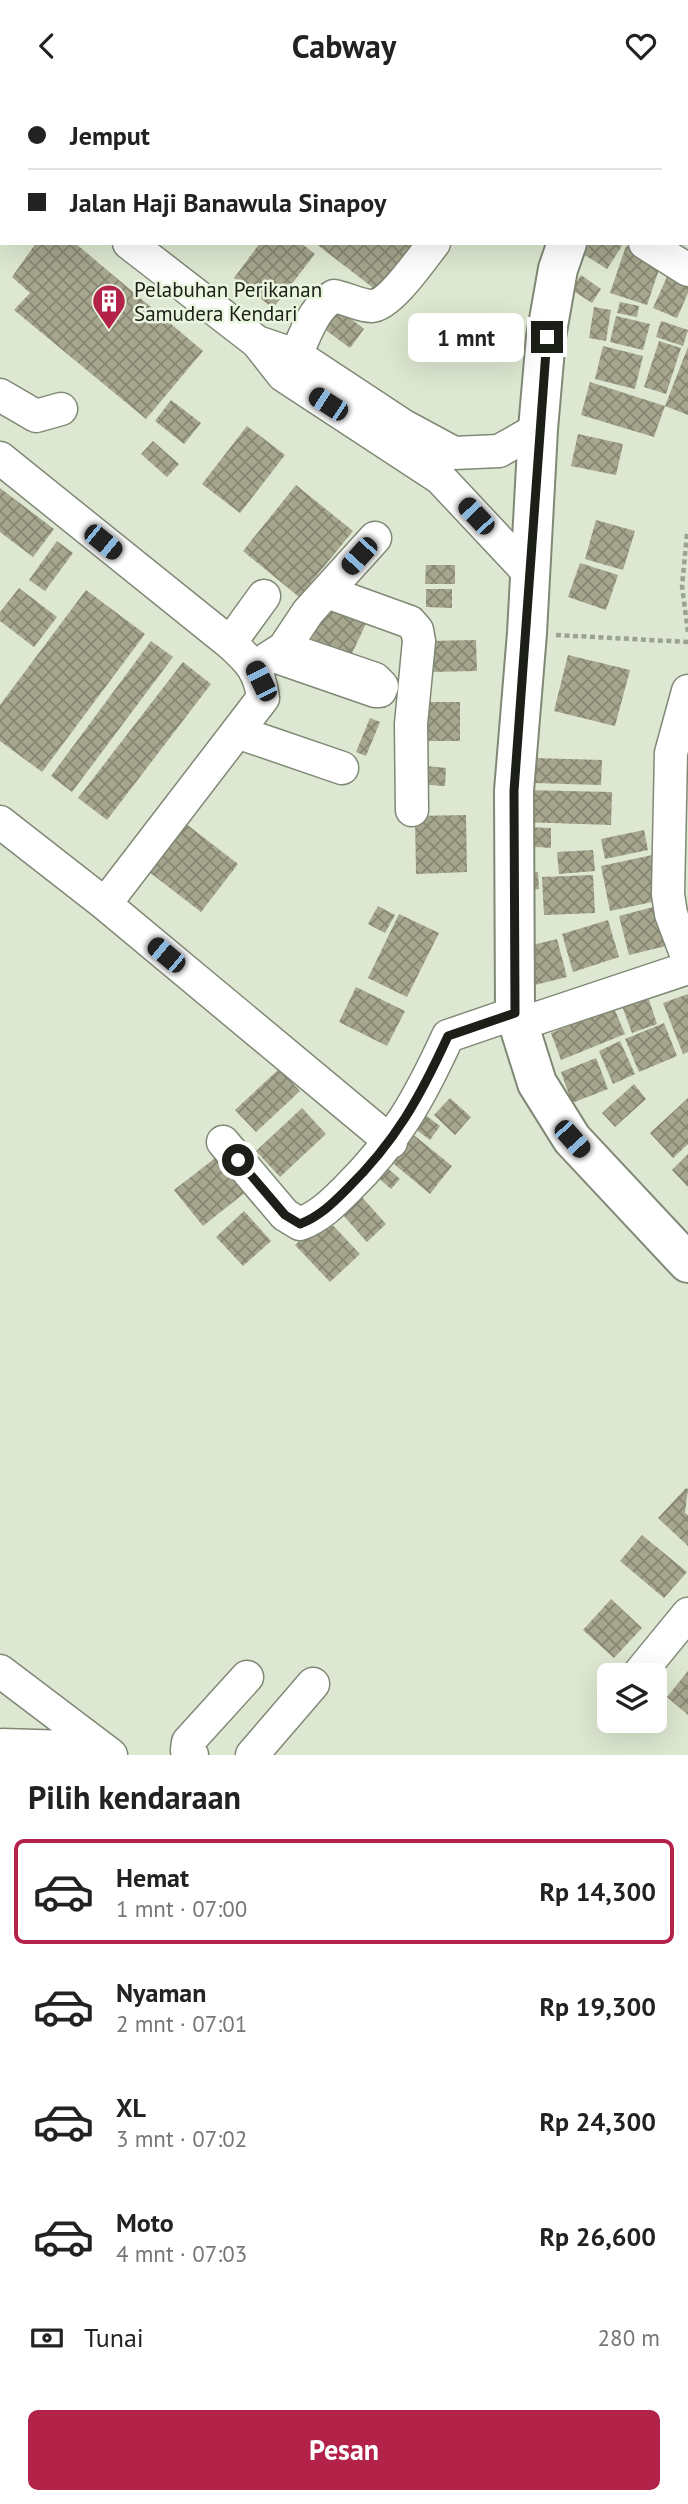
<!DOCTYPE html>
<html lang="id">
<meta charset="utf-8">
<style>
:root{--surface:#fff;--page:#f6f6f6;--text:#222;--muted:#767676;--line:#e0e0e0;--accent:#b32249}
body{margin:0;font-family:"PT Sans",sans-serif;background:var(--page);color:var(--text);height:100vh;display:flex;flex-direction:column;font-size:26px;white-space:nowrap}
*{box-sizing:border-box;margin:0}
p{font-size:23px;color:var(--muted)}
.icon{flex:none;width:38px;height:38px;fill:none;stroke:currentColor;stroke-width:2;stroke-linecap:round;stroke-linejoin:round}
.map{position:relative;height:1664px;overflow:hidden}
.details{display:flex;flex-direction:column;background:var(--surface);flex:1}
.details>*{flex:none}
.top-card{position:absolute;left:0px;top:0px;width:690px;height:154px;box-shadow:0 7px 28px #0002;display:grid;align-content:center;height:154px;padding:0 28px;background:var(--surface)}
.fabs{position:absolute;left:597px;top:1572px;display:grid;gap:14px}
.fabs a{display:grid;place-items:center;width:70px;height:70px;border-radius:10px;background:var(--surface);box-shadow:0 7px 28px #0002;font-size:35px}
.end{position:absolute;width:32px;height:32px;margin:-16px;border:9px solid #1c1f17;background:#fff;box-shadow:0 0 0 4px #fff}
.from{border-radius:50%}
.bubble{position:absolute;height:49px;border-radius:10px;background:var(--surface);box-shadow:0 7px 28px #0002;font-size:23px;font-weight:600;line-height:49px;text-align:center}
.car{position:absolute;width:21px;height:42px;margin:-21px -10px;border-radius:9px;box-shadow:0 0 5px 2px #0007;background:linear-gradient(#222 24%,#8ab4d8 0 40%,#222 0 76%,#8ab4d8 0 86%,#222 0)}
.top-card b{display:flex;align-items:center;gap:24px;height:66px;font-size:26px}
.top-card b+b{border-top:2px solid var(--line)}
.top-card i{width:18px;height:18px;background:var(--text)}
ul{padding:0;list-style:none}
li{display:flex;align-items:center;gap:21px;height:105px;margin:0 14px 10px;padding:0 14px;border:4px solid transparent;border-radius:10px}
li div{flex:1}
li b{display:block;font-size:26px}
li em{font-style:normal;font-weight:600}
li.current{border-color:var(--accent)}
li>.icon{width:63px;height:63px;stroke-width:1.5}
h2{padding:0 28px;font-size:32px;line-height:84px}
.pay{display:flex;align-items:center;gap:18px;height:77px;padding:0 28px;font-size:26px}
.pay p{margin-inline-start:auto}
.primary-button{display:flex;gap:14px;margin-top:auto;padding:14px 28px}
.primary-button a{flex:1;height:80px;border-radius:10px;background:var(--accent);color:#fff;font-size:28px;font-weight:600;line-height:80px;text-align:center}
header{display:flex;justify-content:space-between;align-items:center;height:91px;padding:0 28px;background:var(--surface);font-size:32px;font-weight:600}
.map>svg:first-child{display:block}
</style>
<header><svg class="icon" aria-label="back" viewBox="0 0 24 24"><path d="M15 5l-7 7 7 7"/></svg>Cabway<svg class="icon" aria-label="heart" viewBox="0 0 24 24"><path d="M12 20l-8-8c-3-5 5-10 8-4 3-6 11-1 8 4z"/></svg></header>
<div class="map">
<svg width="688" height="1664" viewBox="0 0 688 1664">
<defs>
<pattern id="building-cross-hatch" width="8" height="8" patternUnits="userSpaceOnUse" patternTransform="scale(1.75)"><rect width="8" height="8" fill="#a6a58e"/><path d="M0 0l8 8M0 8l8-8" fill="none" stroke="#868673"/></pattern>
</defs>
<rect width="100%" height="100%" fill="#dde7d1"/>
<path fill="url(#building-cross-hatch)" d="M36,152H75L203,260L146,328L14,219L30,202L12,186Z
M260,152H301L315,163L273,217L234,187Z
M315,152H420L381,203Z
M590,152H618L622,155L607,178L583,163Z
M626,155L663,167L647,214L610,202Z
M670,179L688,187V202L677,227L653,217Z
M581,184L601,198L592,212L572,199Z
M620,211L639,215L637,226L617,222Z
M594,216L611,219L606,250L589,247Z
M338,218L364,238L350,257L323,237Z
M616,225L650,233L643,259L610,251Z
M661,230L688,239L683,255L656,246Z
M659,250L681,257L666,303L644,296Z
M603,255L643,265L635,298L595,288Z
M688,256V324L665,315Z
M590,291L665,315L654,346L581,324Z
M171,309L201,332L184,353L155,330Z
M247,335L285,364L240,422L202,393Z
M578,343L623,353L616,384L571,375Z
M153,350L179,373L167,386L141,363Z
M296,394L353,440L299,506L243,460Z
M0,397L54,438L33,466L0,441Z
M596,429L635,440L623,479L585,468Z
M57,450L73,462L45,500L29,489Z
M580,472L618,484L606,519L568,506Z
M426,474H455V493H425Z
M19,497L57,526L34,556L0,530V521Z
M426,498H452V517L426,516Z
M86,499L145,543L42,681L0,650V614Z
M331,506L370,524L347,573L308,556Z
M476,549L477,580L431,581L430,550Z
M151,550L173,566L72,701L51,685Z
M568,564L630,579L615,635L554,620Z
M183,571L211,593L107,729L78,707Z
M418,611H460V650H418Z
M370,627L380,631L366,665L356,661Z
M535,667L602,669L601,694L534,692Z
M417,674L446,677L445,695L415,693Z
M523,699L612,701L611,734L522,731Z
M466,724L467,781L416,783L415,725Z
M181,729L238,773L201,821L144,777Z
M524,736L551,737V757L523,755Z
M644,739L648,759L605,768L601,748Z
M593,759L595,780L559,783L557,761Z
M657,763L666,808L610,820L601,775Z
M538,781L539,798L525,800L524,782Z
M593,784L595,822L544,824L542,786Z
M378,815L395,824L385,842L368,833Z
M657,815L666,855L629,864L619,825Z
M399,823L439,842L407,906L368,887Z
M608,829L619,866L573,881L562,843Z
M557,848L567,886L531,895L520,857Z
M356,896L405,920L387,955L339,931Z
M688,903V961L683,963L663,912Z
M648,906L657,933L632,942L622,915Z
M614,917L625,943L561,969L551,942Z
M664,932L677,965L639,981L625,948Z
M620,950L635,983L613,993L599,960Z
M596,967L608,998L572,1012L561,981Z
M279,978L300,1000L256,1041L235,1019Z
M634,993L646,1008L615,1036L602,1022Z
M450,1007L471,1026L455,1044L434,1024Z
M688,1007V1053L673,1067L650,1042Z
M302,1017L326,1043L280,1086L256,1060Z
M424,1023L440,1035L430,1049L414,1037Z
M410,1041L452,1075L430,1103L388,1068Z
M688,1063V1096L672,1079Z
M219,1064L247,1100L203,1135L174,1099Z
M384,1074L400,1088L391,1098L375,1084Z
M361,1105L386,1133L367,1151L342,1123Z
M244,1120L271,1150L243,1175L216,1146Z
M325,1126L360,1163L330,1191L295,1154Z
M686,1397L688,1398L685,1422L688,1424V1455L658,1427Z
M642,1444L687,1481L664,1507L620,1470Z
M611,1508L642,1537L614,1567L583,1539Z
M688,1580V1624L667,1606Z"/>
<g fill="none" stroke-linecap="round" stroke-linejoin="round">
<g stroke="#7f8975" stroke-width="35">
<path id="minor" d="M77,2L78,0
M0,51L2,52
M0,106L2,104
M129,152L257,251L283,284L440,387L529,482
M645,152L688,179
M257,251L298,265L404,335L454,362L499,360L538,338
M286,280C304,256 308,220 334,205C346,207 360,215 372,215C390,214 422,167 434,152
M0,304L36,325L61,318
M0,367L230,552C249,569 260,580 263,607L105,813
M327,501L410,531L417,539L419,550L411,633L412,719
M230,552L264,505
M274,565L375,600H380L382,595L375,588L284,557
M267,568L284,557L308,521L375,447
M688,600L671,662L668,803L671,823L688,868
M237,641L342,677
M0,731L105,813L391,1051
M517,934L688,877
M223,1051L285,1124L300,1133C320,1125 332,1113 347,1098C396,1050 420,1006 448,945L515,922
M0,1580L111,1664
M638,1584L688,1523
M3,1654L101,1657
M192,1664L187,1659L188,1651L247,1586
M252,1664L313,1593"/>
</g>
<g stroke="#7f8975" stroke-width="42">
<path id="highway" d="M640,2L641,0
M567,152L558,178L546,246L538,338L527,542L514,700L515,922L537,992L572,1048L688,1172"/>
</g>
<path stroke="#9aa291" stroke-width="4.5" stroke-dasharray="5 3.5" stroke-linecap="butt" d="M687,443L682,495L688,541
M556,544L688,551"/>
<use href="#minor" stroke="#fff" stroke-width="32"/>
<use href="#highway" stroke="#fff" stroke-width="38"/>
</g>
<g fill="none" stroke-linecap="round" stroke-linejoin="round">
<path stroke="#1c1f17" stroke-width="9" d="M238,1069L285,1124L300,1133C320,1125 332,1113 347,1098C396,1050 420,1006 448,945L515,922L514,700L547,246"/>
</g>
<defs>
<g id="building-pin" transform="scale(1.75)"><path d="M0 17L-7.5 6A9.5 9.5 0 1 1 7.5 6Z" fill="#b32249" stroke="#eaf5df"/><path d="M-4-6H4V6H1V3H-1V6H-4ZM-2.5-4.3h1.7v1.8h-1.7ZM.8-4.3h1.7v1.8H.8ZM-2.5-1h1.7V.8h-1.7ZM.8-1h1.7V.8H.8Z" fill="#fff"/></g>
</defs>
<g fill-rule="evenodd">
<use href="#building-pin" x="109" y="210"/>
</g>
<g text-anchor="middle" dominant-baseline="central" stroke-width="5" stroke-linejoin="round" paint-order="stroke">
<g font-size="21" fill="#1c1f17" stroke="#eaf5df" text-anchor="start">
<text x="134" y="198">Pelabuhan Perikanan<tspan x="134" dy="24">Samudera Kendari</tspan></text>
</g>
</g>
</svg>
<div class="fabs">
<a><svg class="icon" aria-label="layers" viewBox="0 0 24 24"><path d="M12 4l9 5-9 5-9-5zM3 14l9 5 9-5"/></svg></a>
</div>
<i class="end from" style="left:238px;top:1069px"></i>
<i class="end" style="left:547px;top:246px"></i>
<div class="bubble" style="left:408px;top:222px;width:116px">1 mnt</div>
<i class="car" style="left:328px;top:313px;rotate:303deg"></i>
<i class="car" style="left:476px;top:425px;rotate:317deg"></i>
<i class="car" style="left:103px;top:451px;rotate:129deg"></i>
<i class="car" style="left:359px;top:465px;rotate:222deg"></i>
<i class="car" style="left:261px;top:590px;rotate:334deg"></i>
<i class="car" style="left:166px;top:864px;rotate:310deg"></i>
<i class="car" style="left:572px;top:1048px;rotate:138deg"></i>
<div class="top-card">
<b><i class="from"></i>Jemput</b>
<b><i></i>Jalan Haji Banawula Sinapoy</b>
</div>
</div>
<section class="details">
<h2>Pilih kendaraan</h2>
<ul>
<li class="current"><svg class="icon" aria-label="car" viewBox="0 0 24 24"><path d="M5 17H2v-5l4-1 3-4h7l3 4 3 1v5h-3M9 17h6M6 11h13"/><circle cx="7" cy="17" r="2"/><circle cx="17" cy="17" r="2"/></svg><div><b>Hemat</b><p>1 mnt · 07:00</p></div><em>Rp 14,300</em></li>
<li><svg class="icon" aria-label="car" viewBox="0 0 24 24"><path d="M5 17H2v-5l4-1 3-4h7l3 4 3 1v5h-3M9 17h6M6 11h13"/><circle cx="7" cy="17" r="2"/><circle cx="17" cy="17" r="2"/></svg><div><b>Nyaman</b><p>2 mnt · 07:01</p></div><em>Rp 19,300</em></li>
<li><svg class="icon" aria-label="car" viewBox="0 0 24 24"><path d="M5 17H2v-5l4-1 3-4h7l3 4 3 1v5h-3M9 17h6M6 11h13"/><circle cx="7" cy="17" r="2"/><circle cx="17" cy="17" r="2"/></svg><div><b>XL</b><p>3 mnt · 07:02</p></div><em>Rp 24,300</em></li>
<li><svg class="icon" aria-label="car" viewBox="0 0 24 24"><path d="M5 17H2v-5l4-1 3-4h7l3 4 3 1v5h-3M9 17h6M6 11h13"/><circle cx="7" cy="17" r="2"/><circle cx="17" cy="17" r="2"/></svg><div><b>Moto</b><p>4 mnt · 07:03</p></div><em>Rp 26,600</em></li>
</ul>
<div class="pay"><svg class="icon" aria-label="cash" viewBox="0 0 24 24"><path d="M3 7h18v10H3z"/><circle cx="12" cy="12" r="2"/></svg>Tunai<p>280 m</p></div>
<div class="primary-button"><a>Pesan</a></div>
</section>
